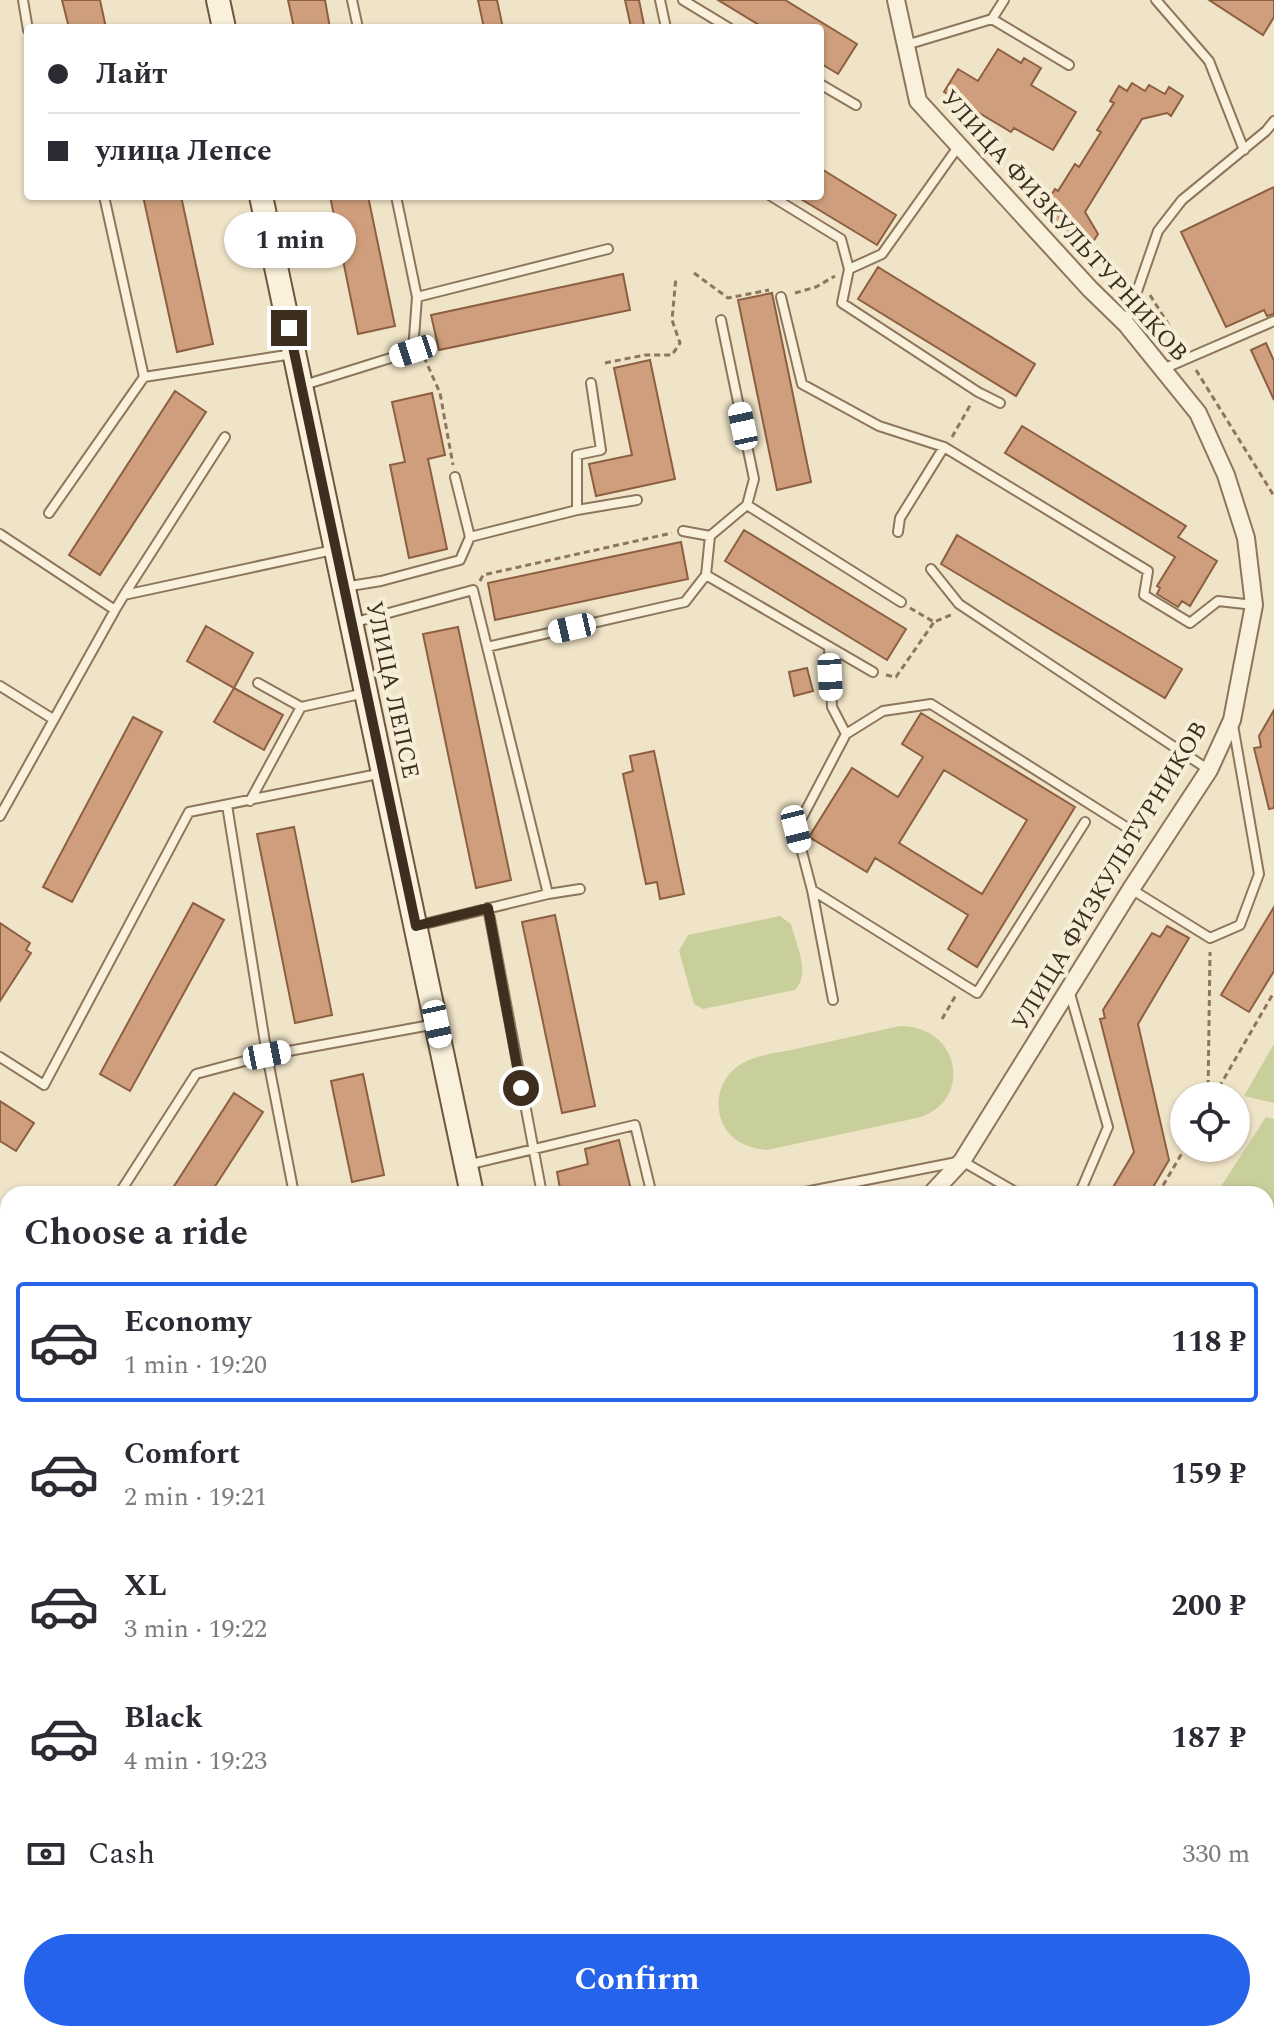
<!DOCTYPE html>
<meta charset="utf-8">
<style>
:root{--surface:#fff;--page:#f2f2f3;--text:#2b2b33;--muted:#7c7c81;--line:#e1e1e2;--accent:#2563eb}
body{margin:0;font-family:Spectral,serif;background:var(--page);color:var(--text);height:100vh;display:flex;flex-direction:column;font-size:30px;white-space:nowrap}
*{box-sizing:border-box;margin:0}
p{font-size:26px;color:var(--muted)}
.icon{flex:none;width:44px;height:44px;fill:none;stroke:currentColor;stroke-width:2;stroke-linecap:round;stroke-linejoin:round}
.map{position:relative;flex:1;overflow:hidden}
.drawer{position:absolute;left:0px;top:1186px;width:1274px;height:856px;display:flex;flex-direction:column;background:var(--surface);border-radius:24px 24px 0 0;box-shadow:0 2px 6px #0004}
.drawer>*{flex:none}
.hud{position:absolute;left:24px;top:24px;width:800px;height:176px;border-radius:8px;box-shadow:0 2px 6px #0004;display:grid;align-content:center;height:176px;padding:0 24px;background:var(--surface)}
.buttons{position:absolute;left:1170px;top:1082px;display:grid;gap:16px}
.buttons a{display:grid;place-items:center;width:80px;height:80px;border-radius:50%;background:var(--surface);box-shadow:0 2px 6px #0004;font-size:40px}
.end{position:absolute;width:36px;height:36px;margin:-18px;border:10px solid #3d2e20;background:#fff;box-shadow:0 0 0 4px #fff}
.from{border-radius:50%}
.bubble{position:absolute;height:56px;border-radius:28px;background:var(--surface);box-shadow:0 2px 6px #0004;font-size:26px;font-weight:700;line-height:56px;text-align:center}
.car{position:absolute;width:24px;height:48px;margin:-24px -12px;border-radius:10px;box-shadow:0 0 6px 2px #0007;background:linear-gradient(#fff 24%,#345 0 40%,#fff 0 76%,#345 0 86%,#fff 0)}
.hud b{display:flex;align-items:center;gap:28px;height:76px;font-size:30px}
.hud b+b{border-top:2px solid var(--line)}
.hud i{width:20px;height:20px;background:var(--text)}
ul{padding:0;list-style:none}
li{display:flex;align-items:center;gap:24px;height:120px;margin:0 16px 12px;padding:0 8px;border:4px solid transparent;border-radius:8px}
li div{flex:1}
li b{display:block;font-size:30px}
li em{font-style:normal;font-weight:700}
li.active{border-color:var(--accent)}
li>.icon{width:72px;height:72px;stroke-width:1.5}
h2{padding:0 24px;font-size:36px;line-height:96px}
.pay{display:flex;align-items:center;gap:20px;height:88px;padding:0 24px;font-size:30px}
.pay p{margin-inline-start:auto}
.primary-button{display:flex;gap:16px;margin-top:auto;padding:16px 24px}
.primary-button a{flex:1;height:92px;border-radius:48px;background:var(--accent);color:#fff;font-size:32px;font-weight:700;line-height:92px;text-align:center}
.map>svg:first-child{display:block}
</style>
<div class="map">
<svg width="1274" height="2042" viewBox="0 0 1274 2042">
<rect width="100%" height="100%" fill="#f0e4c8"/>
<path fill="#c9cf9b" d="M780,916L791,924C796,944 811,973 795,990L703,1009L694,1004L679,951L688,935Z
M900,1026C962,1026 973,1103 917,1118L767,1150C747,1148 730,1141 722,1122C713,1100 722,1074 743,1063C757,1055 775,1053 791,1050C827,1042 864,1034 900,1026Z
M1274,1044V1103L1244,1096Z
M1266,1117L1274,1119V1387L1266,1396V1194H1216Z
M1274,1437V1695L1266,1688V1446Z
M428,2034H588L590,2042H369Z"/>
<path fill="#cf9f7d" stroke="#8d5f41" stroke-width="2" fill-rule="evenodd" d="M62,0H100L106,28H69Z
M288,0H325L330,28H294Z
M478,0H497L503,28H484Z
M625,0H639L644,25L631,27Z
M718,0H785L857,44L838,74L820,63V28H764Z
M1209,0H1274V17L1263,35Z
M998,49L1021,63L1024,58L1041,68L1031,85L1076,112L1053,150L1014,128L1011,132L944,92L958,69L978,81Z
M1132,83L1145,91L1149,85L1165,94L1169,87L1183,96L1171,116L1167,113L1142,119L1085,212L1098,234L1087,251L1072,241L1074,237L1049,217L1054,209L1046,204L1055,189L1058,191L1075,164L1079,167L1101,132L1097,130L1114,103L1110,101L1119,86L1127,91Z
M820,168L896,215L877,245L796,196H820Z
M1274,187V314L1267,316L1264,310L1226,327L1181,232Z
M143,196H181L213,344L177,352Z
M330,196H368L395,326L358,334Z
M878,267L1035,364L1016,396L858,299Z
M623,274L630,310L439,350L431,315Z
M772,293L811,482L777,490L738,300Z
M1266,343L1274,361V400L1251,350Z
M650,360L675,479L596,496L589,464L632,455L614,368Z
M175,391L206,412L100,575L69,555Z
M432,393L445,455L428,459L447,549L409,558L390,465L405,462L392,402Z
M1022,426L1186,526L1178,537L1217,561L1190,606L1182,601L1178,607L1157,594L1160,588L1157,586L1175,557L1005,453Z
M744,530L906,629L887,660L725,561Z
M957,535L1182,669L1165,698L941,564Z
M681,542L688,579L495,620L488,583Z
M206,626L253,653L234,688L187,661Z
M458,627L511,880L476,888L423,634Z
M807,668L813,691L794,696L789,672Z
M234,688L283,715L264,750L214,722Z
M1274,710V808L1269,809L1254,748L1261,747L1259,736Z
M921,713L1075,807L977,967L948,949L968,915L875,858L867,872L809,837L852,768L898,797L923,757L902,744ZM944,770L1027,820L982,894L899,843Z
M133,717L162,732L72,902L43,887Z
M654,751L684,894L660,899L657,882L646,884L623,774L633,771L630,756Z
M294,827L332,1015L295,1023L257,834Z
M193,903L224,920L130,1091L100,1074Z
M1274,907V971L1249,1012L1221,995Z
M555,915L595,1106L562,1113L522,922Z
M0,923L30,943L26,950L31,953L0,1001Z
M1167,926L1189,938L1138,1024L1169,1160L1149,1194H1109L1134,1152L1100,1019L1105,1018L1103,1010L1152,933L1160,937Z
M363,1074L384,1175L352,1182L331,1081Z
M234,1093L263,1112L210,1194H169Z
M0,1101L34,1123L16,1151L0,1141Z
M619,1140L632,1194H561L557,1172L588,1164L585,1149Z"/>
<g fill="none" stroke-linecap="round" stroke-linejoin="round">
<g stroke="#8d765c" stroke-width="12">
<path id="lane" d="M23,0L28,30
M352,0L358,28
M660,0L666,28
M683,0L729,28
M1156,0L1209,61L1244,150
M992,19L1069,65
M906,45L992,19L1004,0
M820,84L856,105
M771,196L841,239L849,269L842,303L978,392L1000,403
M849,269L882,254L958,147
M417,297L608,249
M781,297L802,384L879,426L944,447
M721,320L754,479L747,505L901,602
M1126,323L1158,231L1182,200L1266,131L1274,121
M1163,369L1274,321
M144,377L293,354
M304,385L413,351L417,297L396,196
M577,510V455L601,450L591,383
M49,513L144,377L104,196
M683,531L710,536
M898,532L900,518L944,447L1148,571L1144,595L1190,623L1218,601L1254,605
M0,534L115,610L0,816
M470,537L577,510L637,500
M931,569L959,604L1209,770
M706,575L710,536L747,505
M344,587L381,581L460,560L470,537L455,477
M124,595L225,437
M115,610L124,595L333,550
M352,623L473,590L548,894L416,926
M487,647L685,602L706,575L873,672
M829,648L832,707L846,734
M258,683L301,707L365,693
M0,686L53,719
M250,801L301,707
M227,805L267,1055L294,1194
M1085,822L977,993L812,890L796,829L846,734L883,711L931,704L1134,832
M1131,889L1210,938L1240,925L1259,874L1233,725
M812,890L833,1000
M548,894L580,889
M488,908L542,1194
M1069,990L1108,1127L1081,1190L1072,1194
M0,1057L44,1085L189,812L383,773
M467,1165L635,1125L650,1187
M119,1194L196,1074L267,1055L436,1024
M795,1194L962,1161L1019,1194
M0,1236L8,1241
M0,1405L8,1411
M0,1640L8,1646
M0,1728L8,1716
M0,1941L8,1996
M13,2034L14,2042
M800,2034L802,2042
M879,2034L880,2042
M944,2042L949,2034
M1169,2042L1174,2034"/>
</g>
<g stroke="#8d765c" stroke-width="20">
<path id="street" d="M896,0L918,101L1090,289L1126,324L1198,413L1226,475L1246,538L1254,605L1232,720L1209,770L1131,889L962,1161L931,1194
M1266,1925L1274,1931
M213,2042L267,2034"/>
</g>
<g stroke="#6f573f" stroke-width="26">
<path id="secondary" d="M218,0L224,28
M261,196L472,1194
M644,2034L645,2042"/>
</g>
<path stroke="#8d765c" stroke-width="3" stroke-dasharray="6 4" stroke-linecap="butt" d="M694,273L728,298L769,290
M795,293L816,287L835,276
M1150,295L1182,346
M424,357L440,393L453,465
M605,363L645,355H672L680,343L672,320L676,277
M1196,370L1274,496
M952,437L972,402
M480,581L483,575L672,533
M910,608L934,622L953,614
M886,675L896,677L934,622
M942,1019L956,995
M1208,1096L1210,952
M1214,1096L1274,992
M1158,1194L1185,1148
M1266,1971L1274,1976
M299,2034L300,2042
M404,2042L405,2034"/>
<use href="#lane" stroke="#faf1dc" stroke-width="8"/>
<use href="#street" stroke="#faf1dc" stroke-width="16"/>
<use href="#secondary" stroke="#faf1dc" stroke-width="22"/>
</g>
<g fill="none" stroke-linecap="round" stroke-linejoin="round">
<path stroke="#3d2e20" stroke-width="10" d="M289,328L416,926L488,908L521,1088"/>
</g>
<g text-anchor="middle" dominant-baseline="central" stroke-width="8" stroke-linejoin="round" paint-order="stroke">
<g font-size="24" fill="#3d2e20" stroke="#f7eed8">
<text transform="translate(1064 226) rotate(48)">УЛИЦА ФИЗКУЛЬТУРНИКОВ</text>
<text transform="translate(392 690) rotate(78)">УЛИЦА ЛЕПСЕ</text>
<text transform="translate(1110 876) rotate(-59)">УЛИЦА ФИЗКУЛЬТУРНИКОВ</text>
</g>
</g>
</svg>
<div class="buttons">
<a><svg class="icon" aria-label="locate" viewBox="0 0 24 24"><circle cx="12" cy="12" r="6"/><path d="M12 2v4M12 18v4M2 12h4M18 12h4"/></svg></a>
</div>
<i class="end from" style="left:521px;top:1088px"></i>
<i class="end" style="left:289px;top:328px"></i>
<div class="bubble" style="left:224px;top:212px;width:132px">1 min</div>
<i class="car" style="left:413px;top:351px;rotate:252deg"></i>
<i class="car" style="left:743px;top:426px;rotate:348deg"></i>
<i class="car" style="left:572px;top:628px;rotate:257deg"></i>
<i class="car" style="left:830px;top:677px;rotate:177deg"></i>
<i class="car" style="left:796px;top:829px;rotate:166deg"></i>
<i class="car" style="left:437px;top:1024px;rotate:168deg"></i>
<i class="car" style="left:267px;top:1055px;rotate:79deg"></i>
<div class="hud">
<b><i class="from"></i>Лайт</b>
<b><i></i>улица Лепсе</b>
</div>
<section class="drawer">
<h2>Choose a ride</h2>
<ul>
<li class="active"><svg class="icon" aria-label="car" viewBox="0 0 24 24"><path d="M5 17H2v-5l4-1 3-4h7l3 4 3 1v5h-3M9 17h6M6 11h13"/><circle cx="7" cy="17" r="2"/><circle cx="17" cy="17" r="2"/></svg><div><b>Economy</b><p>1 min · 19:20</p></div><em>118 ₽</em></li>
<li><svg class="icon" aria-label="car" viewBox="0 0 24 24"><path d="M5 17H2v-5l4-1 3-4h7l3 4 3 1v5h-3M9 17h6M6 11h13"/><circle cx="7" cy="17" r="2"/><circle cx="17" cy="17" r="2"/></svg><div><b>Comfort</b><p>2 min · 19:21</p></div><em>159 ₽</em></li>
<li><svg class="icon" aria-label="car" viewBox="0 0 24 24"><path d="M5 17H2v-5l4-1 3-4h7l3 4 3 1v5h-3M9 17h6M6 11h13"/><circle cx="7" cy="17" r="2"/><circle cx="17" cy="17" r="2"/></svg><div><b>XL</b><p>3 min · 19:22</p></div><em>200 ₽</em></li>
<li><svg class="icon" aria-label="car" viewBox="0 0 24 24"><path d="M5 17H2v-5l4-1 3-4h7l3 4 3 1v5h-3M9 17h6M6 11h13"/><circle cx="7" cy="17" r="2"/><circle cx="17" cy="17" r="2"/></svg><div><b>Black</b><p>4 min · 19:23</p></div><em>187 ₽</em></li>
</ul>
<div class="pay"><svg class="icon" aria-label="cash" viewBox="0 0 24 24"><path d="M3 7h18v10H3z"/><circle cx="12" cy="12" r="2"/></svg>Cash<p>330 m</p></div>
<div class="primary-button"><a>Confirm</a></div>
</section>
</div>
